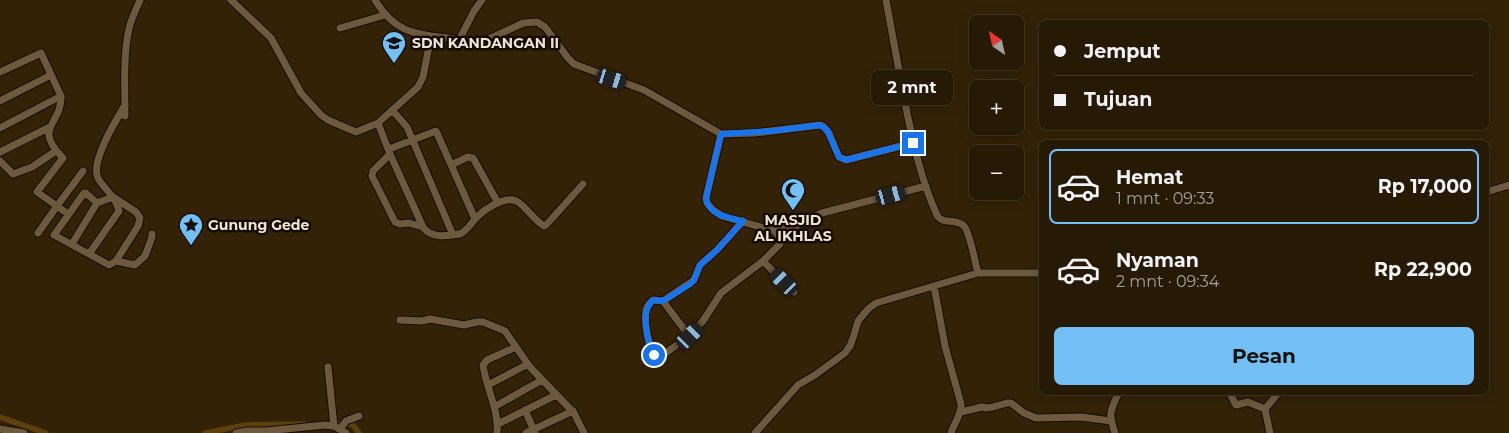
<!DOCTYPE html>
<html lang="id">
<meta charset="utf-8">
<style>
:root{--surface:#261a04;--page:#322713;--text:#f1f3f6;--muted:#a4a19a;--line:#423826;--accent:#74c0f6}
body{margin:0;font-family:Montserrat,sans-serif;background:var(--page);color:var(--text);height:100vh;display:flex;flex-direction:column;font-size:19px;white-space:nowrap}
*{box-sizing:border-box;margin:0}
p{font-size:16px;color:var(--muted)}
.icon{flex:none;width:28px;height:28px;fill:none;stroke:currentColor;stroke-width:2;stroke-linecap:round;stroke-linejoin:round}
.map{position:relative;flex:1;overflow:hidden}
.drawer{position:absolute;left:1039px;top:140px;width:450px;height:255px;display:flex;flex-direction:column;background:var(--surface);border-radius:8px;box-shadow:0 2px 12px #0003,0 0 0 1px var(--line)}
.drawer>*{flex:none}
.hud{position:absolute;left:1039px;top:20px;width:450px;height:110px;border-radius:8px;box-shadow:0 2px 12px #0003,0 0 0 1px var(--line);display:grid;align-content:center;height:110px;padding:0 15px;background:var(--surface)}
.needle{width:32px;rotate:326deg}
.fabs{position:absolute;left:969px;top:15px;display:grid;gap:10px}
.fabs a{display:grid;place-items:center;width:55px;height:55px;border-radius:8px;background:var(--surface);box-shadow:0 2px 12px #0003,0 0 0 1px var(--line);font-size:25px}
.end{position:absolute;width:22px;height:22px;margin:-11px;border:6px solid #1a73e8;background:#fff;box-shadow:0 0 0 2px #fff}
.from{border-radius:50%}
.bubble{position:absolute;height:35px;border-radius:8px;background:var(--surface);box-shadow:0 2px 12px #0003,0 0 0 1px var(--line);font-size:16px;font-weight:700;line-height:35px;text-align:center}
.car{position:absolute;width:15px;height:30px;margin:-15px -8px;border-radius:6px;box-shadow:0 0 4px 1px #0007;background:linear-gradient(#222 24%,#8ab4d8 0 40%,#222 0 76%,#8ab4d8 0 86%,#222 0)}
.hud b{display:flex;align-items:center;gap:18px;height:48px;font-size:19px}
.hud b+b{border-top:1px solid var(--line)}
.hud i{width:12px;height:12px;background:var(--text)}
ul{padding:9px 0 0;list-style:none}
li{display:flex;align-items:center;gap:15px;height:75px;margin:0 10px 8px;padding:0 5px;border:2px solid transparent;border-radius:8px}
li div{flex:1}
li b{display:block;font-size:19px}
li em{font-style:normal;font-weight:700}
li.current{border-color:var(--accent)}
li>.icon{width:45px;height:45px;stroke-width:1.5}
.cta{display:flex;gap:10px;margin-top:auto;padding:10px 15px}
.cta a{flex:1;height:58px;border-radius:8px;background:var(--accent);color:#111;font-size:20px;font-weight:700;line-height:58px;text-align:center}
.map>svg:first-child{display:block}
</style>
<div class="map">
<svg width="1509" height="433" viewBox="0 0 1509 433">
<rect width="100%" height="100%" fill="#332206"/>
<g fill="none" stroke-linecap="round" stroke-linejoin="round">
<path stroke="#5c400e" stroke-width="5.5" d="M0,417L46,433
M331,424H352L359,433
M205,433L246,425L304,424"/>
<g stroke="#180c00" stroke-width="9">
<path id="minor" d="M231,0L271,38L301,93L321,115L328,120L356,132L378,123L418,87L423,77L431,36
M375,0C396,35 418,34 454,39C464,40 471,45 481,43L523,23L537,22L545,27L568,58L574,64L644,90L721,134L755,133L820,125L823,126L829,133L839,157L846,160L913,143
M886,0C892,33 898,65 904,98C912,137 920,178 937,215C942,225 956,218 964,226C970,232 975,263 978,273H1041
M340,28L385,15
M459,40L474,11L482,0
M0,72L41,53L61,96C62,125 32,127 63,158L37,192L57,206L83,171
M0,101L51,75
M392,110L407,127L453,235
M125,116C125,90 123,54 129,29C131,19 136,10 140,0
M378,123L390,154L423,227C431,239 448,236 460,234C468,230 471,223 477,217C485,209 507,194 518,202C528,209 534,220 544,226L547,224L583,184
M0,128L61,96
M721,134L706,198L707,203L713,210L722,216L775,231L780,241V244L763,261L721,293L703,321L689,336L663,355L657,357C648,350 644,321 646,310C647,305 650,303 653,300L663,301L690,283L694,280L700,265L717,250L743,221
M389,149L436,131L475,219
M0,152L50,127
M390,154L373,171L372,176L395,222L400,224L409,223L423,227
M0,161L13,174L32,167L56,151
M451,165L468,157L473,158L498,203
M1486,192L1509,185
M775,231L798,225L822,213L926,186
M38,233L57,206L68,214
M72,244L97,203L113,197L136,212L140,218L138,226L116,261L109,265L89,254L119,211C115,194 104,190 98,178C90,162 116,120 125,105
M89,254L54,235L84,193H86L97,203
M116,261L135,265L145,256L152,237V234
M763,261L794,292
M934,286L945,346L961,404C962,414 954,423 951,433
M663,301L689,336
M400,320L422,321L430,319L464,325L477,322H483L505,331L516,347
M328,367L334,426
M488,385L528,364
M1229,392L1236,405L1248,402L1265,409
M494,407L542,380
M525,410L535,433
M961,412L982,407L986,408L993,407L1007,403H1011L1024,413L1036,418L1081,417L1111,421
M498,424L556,395
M0,429L24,433
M340,429L346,421L359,416
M236,433L247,431H266L325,425L334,426L346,433
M497,433C499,409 486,388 483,365L487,360L516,347L530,367L574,413L584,433
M526,433L573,411
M755,433L798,385L815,375L845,353L850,346L854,335L858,321L868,309L876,303L978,273
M1115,433C1108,412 1110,412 1119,392
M1270,433L1265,409L1279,392"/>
</g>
<use href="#minor" stroke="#6d5a3e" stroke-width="7"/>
</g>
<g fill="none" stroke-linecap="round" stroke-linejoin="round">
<path stroke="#1a73e8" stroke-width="6" d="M654,355C647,342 640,310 653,300L663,301L690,284L694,280L700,265L717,250L743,221C729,218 708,215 706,198L721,134L772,131L820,125L827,130L839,157L846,160L913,143"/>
</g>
<defs>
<g id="school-pin" transform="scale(1.25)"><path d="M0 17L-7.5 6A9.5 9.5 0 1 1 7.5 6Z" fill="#74c0f6" stroke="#150d04"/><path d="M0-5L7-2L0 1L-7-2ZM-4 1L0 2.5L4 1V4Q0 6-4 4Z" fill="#111"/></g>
<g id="mosque-pin" transform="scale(1.25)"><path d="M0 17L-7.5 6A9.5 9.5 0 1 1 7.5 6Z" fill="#74c0f6" stroke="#150d04"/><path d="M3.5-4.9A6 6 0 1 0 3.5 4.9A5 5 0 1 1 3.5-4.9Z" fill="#111"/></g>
<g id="sight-pin" transform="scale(1.25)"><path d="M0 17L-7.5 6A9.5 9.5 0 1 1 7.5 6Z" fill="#74c0f6" stroke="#150d04"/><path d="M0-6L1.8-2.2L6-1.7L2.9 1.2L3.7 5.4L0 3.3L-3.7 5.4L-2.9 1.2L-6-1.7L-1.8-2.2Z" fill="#111"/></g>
</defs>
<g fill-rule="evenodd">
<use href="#school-pin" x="394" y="43"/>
<use href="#mosque-pin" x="793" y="190"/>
<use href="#sight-pin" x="191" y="225"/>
</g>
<g text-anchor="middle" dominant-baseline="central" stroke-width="5" stroke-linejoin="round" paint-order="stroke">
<g font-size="14" font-weight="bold" fill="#f0e5d5" stroke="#150d04" text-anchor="start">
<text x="412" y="43">SDN KANDANGAN II</text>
<text x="793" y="220" text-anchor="middle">MASJID<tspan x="793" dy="16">AL IKHLAS</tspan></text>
<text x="208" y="225">Gunung Gede</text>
</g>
</g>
</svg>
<div class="fabs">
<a><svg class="needle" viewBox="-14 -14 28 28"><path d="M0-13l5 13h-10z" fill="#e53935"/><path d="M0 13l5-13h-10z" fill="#a4a19a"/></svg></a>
<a>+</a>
<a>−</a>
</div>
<i class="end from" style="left:654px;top:355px"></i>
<i class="end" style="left:913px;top:143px"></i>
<div class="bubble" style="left:871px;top:70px;width:82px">2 mnt</div>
<i class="car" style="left:612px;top:79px;rotate:107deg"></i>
<i class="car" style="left:891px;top:195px;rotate:75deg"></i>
<i class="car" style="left:784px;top:282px;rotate:315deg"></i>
<i class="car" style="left:690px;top:336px;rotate:46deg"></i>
<div class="hud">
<b><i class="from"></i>Jemput</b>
<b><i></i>Tujuan</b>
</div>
<section class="drawer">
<ul>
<li class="current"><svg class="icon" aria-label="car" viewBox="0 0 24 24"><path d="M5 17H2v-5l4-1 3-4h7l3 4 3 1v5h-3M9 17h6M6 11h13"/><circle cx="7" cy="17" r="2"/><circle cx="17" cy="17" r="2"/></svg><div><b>Hemat</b><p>1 mnt · 09:33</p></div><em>Rp 17,000</em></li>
<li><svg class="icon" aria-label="car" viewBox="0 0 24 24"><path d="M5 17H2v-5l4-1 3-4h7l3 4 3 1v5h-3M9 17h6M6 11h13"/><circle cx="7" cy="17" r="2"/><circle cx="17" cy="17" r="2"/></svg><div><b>Nyaman</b><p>2 mnt · 09:34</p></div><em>Rp 22,900</em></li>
</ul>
<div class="cta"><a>Pesan</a></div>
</section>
</div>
